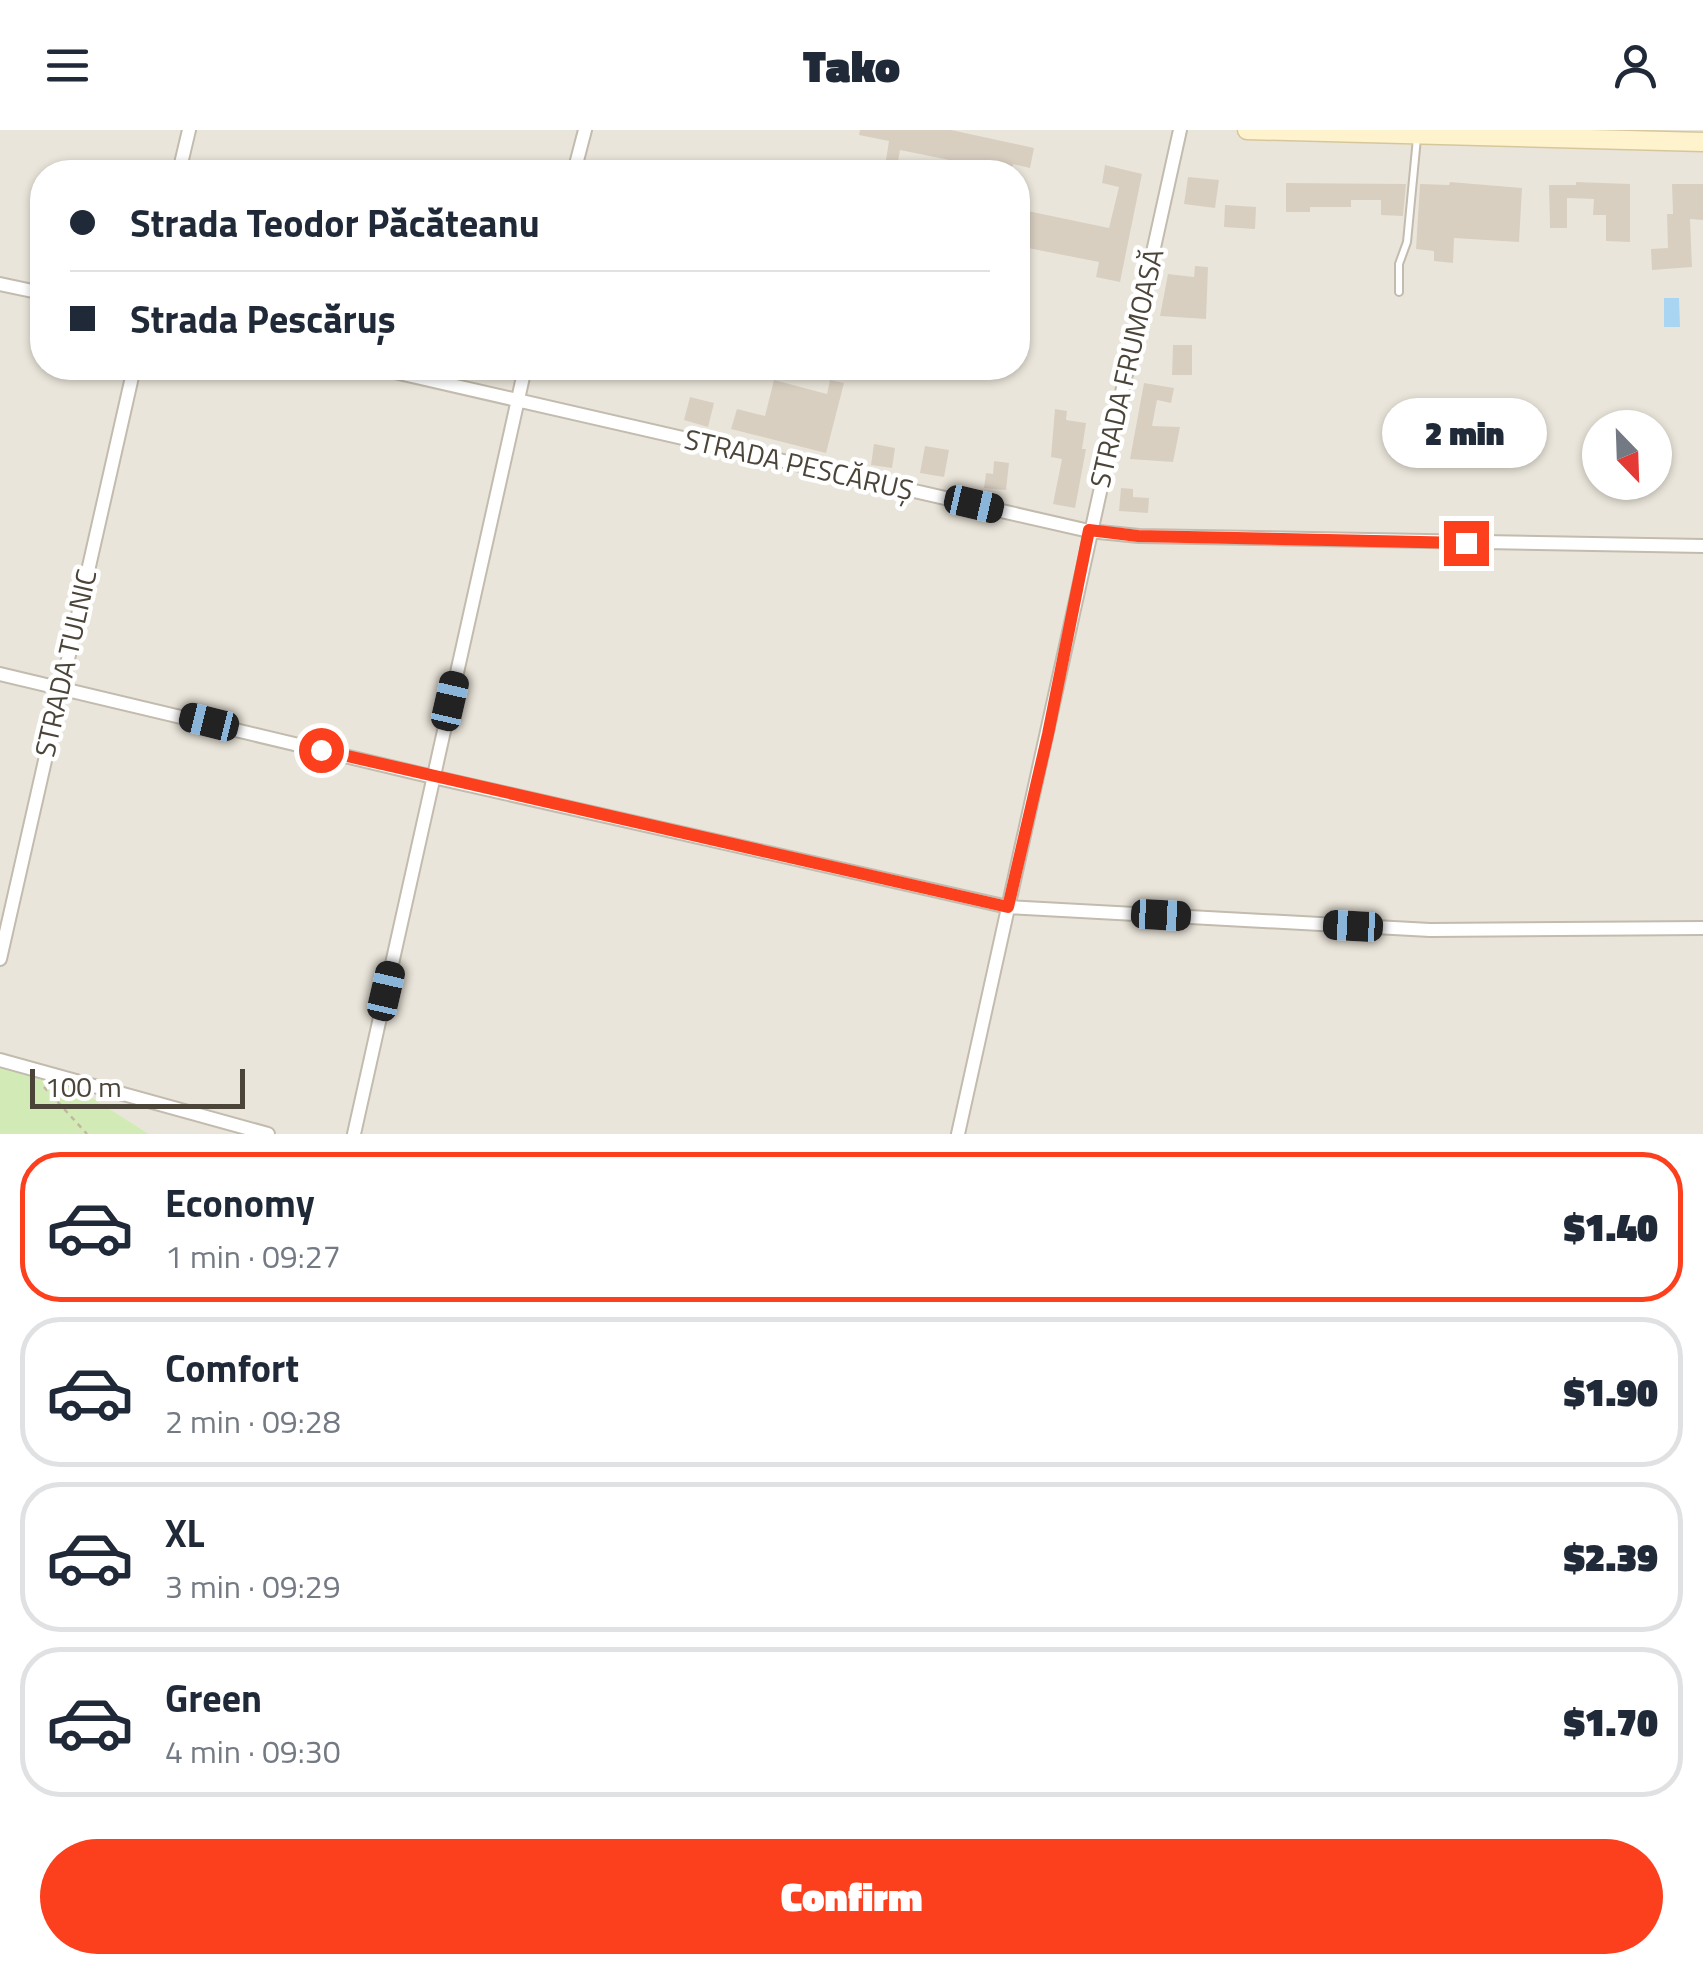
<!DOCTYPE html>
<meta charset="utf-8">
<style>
:root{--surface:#fff;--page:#f2f2f3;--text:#1f2937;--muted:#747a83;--line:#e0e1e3;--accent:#fc3f1d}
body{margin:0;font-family:"Titillium Web",sans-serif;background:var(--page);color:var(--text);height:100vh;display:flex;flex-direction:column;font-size:38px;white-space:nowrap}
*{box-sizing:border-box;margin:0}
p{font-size:32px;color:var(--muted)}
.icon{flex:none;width:55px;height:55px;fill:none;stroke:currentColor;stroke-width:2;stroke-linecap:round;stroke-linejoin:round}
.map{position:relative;height:1004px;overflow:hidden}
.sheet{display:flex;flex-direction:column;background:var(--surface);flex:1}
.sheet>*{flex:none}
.banner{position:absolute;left:30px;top:30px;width:1000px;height:220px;border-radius:40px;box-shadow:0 2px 8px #0004;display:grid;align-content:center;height:220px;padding:0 40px;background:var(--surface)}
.needle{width:65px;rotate:157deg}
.tools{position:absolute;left:1582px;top:280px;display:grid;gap:20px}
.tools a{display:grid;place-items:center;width:90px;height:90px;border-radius:50%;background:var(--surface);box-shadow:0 2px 8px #0004;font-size:50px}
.scale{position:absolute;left:30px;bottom:25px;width:215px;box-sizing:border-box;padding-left:10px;border:5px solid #4b4439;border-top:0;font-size:28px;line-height:35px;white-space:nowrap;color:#4b4439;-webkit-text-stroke:8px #fff;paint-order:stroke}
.end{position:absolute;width:45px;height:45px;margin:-22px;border:12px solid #fc3f1d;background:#fff;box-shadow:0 0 0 5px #fff}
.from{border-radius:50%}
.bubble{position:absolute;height:70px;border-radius:35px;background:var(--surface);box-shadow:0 2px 8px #0004;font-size:32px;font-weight:800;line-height:70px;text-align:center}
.car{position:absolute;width:30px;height:60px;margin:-30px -15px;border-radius:12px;box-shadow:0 0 8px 2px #0007;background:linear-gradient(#222 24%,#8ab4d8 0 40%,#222 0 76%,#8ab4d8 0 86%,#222 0)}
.banner b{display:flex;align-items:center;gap:35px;height:95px;font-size:38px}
.banner b+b{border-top:2px solid var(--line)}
.banner i{width:25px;height:25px;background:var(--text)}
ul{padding:18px 0 0;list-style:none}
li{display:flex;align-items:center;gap:30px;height:150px;margin:0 20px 15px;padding:0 20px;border:5px solid var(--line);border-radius:40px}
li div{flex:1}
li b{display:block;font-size:38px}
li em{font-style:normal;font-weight:800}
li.selected{border-color:var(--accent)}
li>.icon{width:90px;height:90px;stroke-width:1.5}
.cta{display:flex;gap:20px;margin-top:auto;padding:20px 40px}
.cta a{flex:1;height:115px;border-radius:60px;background:var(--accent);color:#fff;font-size:40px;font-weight:800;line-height:115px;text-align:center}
header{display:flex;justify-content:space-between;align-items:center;height:130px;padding:0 40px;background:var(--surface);font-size:45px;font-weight:800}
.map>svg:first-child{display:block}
</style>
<header><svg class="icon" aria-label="menu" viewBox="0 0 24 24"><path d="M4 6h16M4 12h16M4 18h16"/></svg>Tako<svg class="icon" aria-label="person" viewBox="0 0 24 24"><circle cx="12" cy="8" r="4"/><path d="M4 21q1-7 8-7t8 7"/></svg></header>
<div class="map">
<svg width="1703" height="1004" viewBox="0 0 1703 1004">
<rect width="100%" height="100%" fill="#f6f3ec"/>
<path fill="#eae5da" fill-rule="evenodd" d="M0,0H1703V1004H149L48,940L0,930ZM42,42H1018V238H42ZM1600,298H1655V352H1600Z"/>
<path fill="#d2eab5" d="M0,930L48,940L149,1004H0Z"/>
<path fill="#a9d4f2" d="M1664,168H1679L1680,197H1664Z"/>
<path fill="#d8cfc1" d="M860,0H951L1034,18L1030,38L1013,34L1012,42H967L969,34L900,20L896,42H884L889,11L859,5Z
M1105,35L1142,44L1120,152L1096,147L1099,132L1018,116V79L1109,98L1119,57L1102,53Z
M1188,47L1219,50L1215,78L1184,74Z
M1450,52L1522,58L1519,112L1454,108L1453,133L1434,131V121L1416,119L1420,54L1449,55Z
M1576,52L1630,54V112L1606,111V85H1593L1594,69L1567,68V98H1550L1549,55H1576Z
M1286,53L1406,54L1403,86L1381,85V70H1351V77H1310V82H1286Z
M1672,54H1703V90L1690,89L1692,137L1652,140L1651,119L1668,118L1667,84H1673Z
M1225,75L1256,77L1255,99L1224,97Z
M1195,136L1208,137L1206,189L1160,186L1168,144L1194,147Z
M1173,215H1192V245H1172Z
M774,250L827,264L830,250L844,253L826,323L731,299L737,279L765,286Z
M1144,253L1174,258L1171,273L1157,270L1152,296L1180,297L1173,332L1130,329Z
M690,267L714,273L708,297L684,290Z
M1055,279L1067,281L1066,290L1086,293L1082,319H1086L1075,378L1053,374L1062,329L1051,327Z
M874,314L895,318L892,338L871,335Z
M925,316L949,320L944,347L920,343Z
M994,331L1009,333L1006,360L984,358L986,343L993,344Z
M1121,358L1133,359V367L1149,368L1148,383L1119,381Z"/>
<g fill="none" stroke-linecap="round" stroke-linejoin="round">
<g stroke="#c2bbae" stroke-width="10">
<path id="lane" d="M1399,162V134L1407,112L1417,8"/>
</g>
<g stroke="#c2bbae" stroke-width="16">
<path id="street" d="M179,42L189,0
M574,42L585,0
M0,154L42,163
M377,238L1089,401L1139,406L1703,416
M0,544L433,647L1008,777L1430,800L1703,798
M0,829L134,238
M0,930L268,1004
M354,1004L525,238
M958,1004L1180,0"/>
</g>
<g stroke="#d6c79b" stroke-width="21">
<path id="secondary" d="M1247,0L1703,12"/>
</g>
<path stroke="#c4b79f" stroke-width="2.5" stroke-dasharray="5 5" stroke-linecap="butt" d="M44,957L87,1004"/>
<use href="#lane" stroke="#fff" stroke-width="6"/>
<use href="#street" stroke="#fff" stroke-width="12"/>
<use href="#secondary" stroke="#fff3cd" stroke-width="18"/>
</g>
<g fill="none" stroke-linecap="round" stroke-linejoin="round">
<path stroke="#fc3f1d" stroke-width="12" d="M321,620L1008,777L1048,604L1089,400L1138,406L1466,413"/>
</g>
<g text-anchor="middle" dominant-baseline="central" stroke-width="9" stroke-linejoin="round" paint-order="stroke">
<g font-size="28" fill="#4b4439" stroke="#fff">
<text transform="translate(1126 238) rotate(-77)">STRADA FRUMOASĂ</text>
<text transform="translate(799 334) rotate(13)">STRADA PESCĂRUȘ</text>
<text transform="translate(65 533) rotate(-77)">STRADA TULNIC</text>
</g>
</g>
</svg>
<div class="tools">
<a><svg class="needle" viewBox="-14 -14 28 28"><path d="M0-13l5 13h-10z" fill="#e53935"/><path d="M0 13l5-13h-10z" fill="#747a83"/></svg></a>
</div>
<div class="scale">100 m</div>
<i class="end from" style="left:321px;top:620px"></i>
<i class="end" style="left:1466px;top:413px"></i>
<div class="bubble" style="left:1382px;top:268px;width:165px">2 min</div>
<i class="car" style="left:974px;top:374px;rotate:103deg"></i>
<i class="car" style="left:450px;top:571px;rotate:13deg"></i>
<i class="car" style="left:209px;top:592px;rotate:284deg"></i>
<i class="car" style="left:1161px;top:785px;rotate:93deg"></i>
<i class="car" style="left:1353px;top:796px;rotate:273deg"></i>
<i class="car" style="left:386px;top:861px;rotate:13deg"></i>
<div class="banner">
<b><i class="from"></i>Strada Teodor Păcăteanu</b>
<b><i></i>Strada Pescăruș</b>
</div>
</div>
<section class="sheet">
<ul>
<li class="selected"><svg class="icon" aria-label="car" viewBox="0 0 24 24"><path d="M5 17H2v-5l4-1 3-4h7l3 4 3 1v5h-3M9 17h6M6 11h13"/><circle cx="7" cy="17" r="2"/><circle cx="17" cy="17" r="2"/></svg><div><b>Economy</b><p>1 min · 09:27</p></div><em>$1.40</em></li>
<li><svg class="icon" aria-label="car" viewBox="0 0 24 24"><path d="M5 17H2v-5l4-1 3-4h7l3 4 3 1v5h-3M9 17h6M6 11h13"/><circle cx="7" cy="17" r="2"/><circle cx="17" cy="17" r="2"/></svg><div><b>Comfort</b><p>2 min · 09:28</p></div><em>$1.90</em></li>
<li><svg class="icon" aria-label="car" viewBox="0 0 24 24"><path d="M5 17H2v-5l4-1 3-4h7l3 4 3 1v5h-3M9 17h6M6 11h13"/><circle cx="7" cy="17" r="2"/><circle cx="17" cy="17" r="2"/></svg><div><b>XL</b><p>3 min · 09:29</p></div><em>$2.39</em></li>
<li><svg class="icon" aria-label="car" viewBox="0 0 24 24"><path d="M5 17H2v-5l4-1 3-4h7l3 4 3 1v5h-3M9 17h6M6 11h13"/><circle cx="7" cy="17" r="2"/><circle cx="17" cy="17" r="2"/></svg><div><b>Green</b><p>4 min · 09:30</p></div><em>$1.70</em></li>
</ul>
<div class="cta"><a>Confirm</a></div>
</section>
